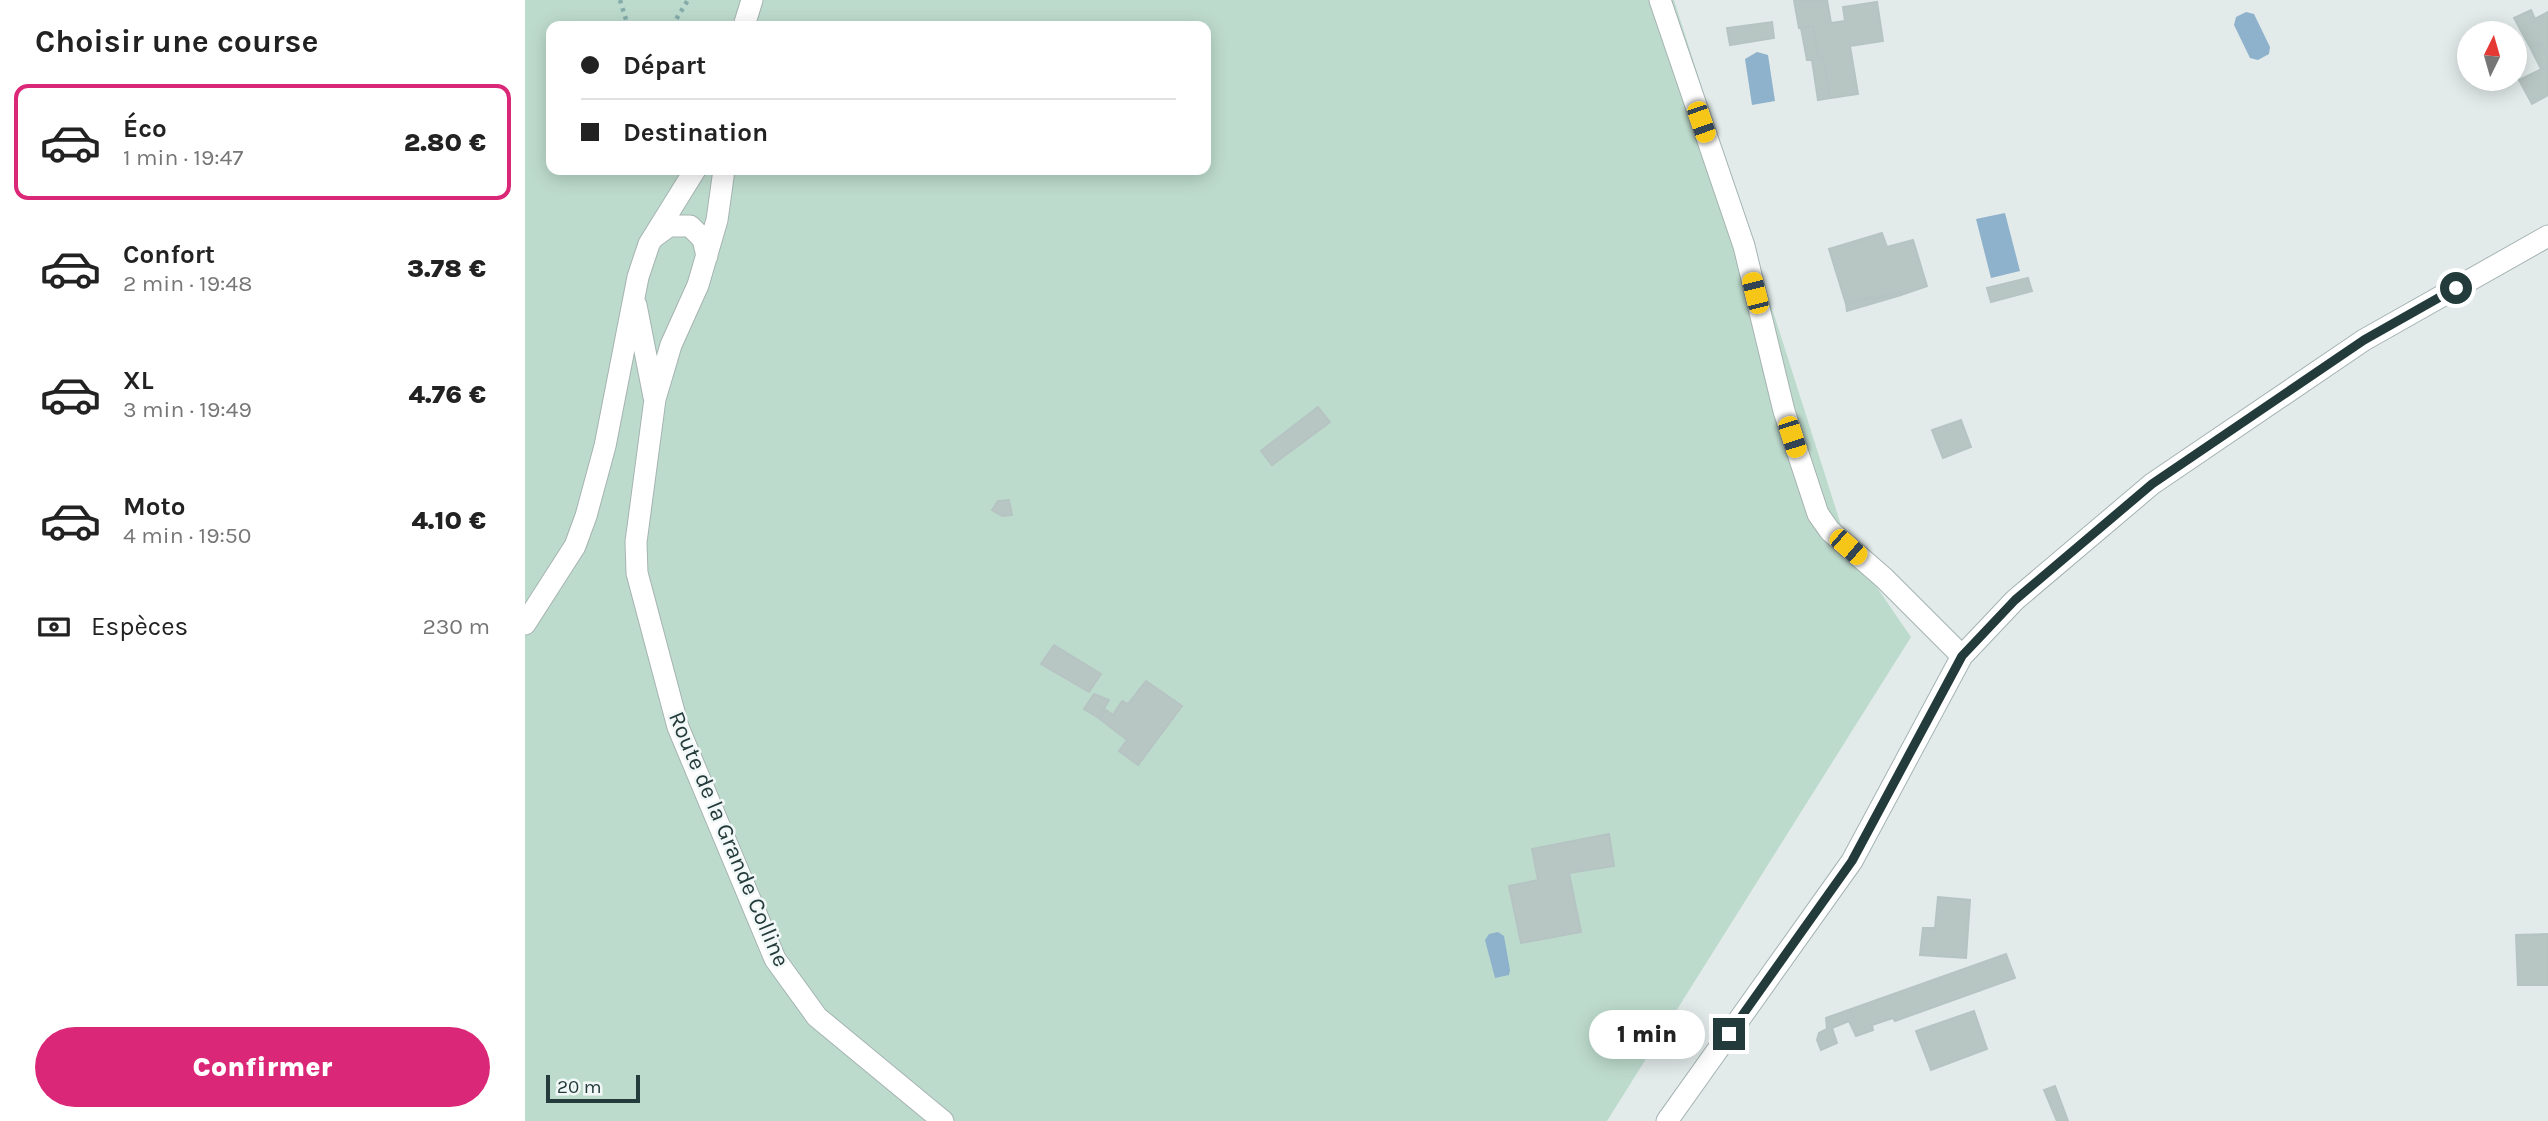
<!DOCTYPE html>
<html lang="fr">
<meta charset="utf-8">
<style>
:root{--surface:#fff;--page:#f6f6f6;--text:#222;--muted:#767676;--line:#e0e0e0;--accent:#db2777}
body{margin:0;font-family:Karla,sans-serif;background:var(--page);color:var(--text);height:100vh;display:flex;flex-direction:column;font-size:26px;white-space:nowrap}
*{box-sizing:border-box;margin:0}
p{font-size:23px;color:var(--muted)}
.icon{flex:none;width:38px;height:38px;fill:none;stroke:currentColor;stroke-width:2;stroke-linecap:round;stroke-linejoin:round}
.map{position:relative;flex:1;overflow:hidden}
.panel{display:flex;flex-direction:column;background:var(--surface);width:525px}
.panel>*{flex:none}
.top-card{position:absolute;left:21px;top:21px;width:665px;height:154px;border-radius:14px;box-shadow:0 4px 18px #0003;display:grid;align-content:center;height:154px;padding:0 35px;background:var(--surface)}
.needle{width:46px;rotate:5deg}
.tools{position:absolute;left:1932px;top:21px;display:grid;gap:14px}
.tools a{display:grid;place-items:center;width:70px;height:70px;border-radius:50%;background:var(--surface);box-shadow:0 4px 18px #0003;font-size:35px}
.scale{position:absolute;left:21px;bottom:18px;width:94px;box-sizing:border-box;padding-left:7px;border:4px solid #243b3b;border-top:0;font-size:19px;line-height:24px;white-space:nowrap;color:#243b3b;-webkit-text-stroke:5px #f2f8f7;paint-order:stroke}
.end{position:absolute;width:32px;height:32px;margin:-16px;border:9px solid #243b3b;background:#fff;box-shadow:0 0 0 4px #fff}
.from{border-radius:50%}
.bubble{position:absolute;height:49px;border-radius:24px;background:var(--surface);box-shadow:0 4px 18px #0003;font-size:23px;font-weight:800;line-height:49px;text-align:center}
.car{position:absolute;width:21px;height:42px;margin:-21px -10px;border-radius:9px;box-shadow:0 0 5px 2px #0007;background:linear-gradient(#f5c518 24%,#345 0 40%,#f5c518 0 76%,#345 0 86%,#f5c518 0)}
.top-card b{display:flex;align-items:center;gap:24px;height:66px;font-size:26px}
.top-card b+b{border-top:2px solid var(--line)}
.top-card i{width:18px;height:18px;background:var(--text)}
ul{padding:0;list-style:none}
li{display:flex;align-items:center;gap:21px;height:116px;margin:0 14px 10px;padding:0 21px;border:4px solid transparent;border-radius:14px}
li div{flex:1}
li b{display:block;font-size:26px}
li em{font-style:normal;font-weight:800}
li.on{border-color:var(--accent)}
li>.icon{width:63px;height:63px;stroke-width:1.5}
h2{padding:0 35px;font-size:32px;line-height:84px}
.pay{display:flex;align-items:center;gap:18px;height:77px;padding:0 35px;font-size:26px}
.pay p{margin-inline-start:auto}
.cta{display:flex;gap:14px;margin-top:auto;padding:14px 35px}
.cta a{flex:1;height:80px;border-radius:42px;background:var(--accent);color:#fff;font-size:28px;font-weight:800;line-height:80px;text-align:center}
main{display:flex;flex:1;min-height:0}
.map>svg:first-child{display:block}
</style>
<main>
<section class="panel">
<h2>Choisir une course</h2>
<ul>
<li class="on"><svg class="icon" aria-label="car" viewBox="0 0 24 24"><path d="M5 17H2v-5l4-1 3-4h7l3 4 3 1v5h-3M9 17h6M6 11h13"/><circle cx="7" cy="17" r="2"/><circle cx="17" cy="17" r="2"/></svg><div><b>Éco</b><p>1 min · 19:47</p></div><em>2.80 €</em></li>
<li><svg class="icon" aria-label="car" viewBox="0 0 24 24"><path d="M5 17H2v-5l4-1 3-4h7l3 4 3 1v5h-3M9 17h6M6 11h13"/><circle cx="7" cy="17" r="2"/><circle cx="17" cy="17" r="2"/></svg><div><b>Confort</b><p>2 min · 19:48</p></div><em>3.78 €</em></li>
<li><svg class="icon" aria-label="car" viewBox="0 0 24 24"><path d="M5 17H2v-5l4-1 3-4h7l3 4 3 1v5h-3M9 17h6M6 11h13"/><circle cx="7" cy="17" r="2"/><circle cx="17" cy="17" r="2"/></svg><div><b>XL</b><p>3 min · 19:49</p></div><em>4.76 €</em></li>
<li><svg class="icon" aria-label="car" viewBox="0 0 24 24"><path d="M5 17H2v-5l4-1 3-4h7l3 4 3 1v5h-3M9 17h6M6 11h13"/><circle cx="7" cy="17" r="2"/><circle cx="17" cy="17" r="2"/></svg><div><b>Moto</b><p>4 min · 19:50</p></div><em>4.10 €</em></li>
</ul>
<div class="pay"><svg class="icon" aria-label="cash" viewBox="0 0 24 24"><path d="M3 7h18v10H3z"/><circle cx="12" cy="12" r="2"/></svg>Espèces<p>230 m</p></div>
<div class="cta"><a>Confirmer</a></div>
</section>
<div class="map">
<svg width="2023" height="1121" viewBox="0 0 2023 1121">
<rect width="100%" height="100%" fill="#e2ebea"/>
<path fill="#bddbcd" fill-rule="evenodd" d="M0,0H1149L1322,544L1386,637L1082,1121H0ZM26,26H681V170H26Z"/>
<path fill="#8eb1cc" d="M1721,12L1729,14L1745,47L1744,54L1733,60L1725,58L1709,25L1711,17Z
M1232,52L1243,55L1250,101L1227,105L1220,59Z
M1480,213L1495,271L1466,278L1451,219Z
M973,932L979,936L985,970L984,975L970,978L960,940L964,934Z"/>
<path fill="#b8c6c3" stroke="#b5c4c2" stroke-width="2" d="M1269,0H1302L1306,23L1320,21L1318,7L1352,2L1358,41L1325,46L1333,94L1305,98L1298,58H1293L1288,26L1274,28Z
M2006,10L2010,19L2023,12V56L2016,43L2005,47L1989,18Z
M1247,22L1249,38L1205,45L1202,28Z
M1288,26L1293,58H1298L1305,98L1293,100L1287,60H1282L1276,28Z
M2016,43L2023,56V66L2016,69L2005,47Z
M2023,66V95L2007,104L1994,80Z
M1357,233L1362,247L1388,240L1402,286L1376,295L1375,292L1348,300L1347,296L1321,304L1304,249Z
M1503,278L1507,291L1466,302L1462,288Z
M1375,292L1376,295L1322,311L1321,304Z
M793,407L805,422L747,465L736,451Z
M1436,420L1446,447L1418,458L1407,430Z
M484,500L487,515L477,516L467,510L473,501Z
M529,645L576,674L564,692L516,664Z
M621,681L657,706L613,765L594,751L602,740L575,719L581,710L588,715L597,701L603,704Z
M569,694L584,700L574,718L559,709Z
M1084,834L1089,866L1044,873L1056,932L996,943L984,886L1013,880L1007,849Z
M1413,897L1445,900L1441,958L1395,955L1398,928H1410Z
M2023,934V985H1993L1991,935Z
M1481,954L1490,978L1370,1021L1368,1018L1347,1025L1348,1030L1331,1036L1324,1021L1307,1028L1312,1043L1296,1050L1292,1040L1294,1033L1302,1029L1301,1018Z
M1449,1011L1462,1049L1406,1070L1391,1031Z
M1530,1086L1543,1121H1532L1519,1090Z"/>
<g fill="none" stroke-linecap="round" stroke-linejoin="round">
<g stroke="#a5b3b2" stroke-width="23">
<path id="street" d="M1135,0L1219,246L1259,411L1293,514L1305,531L1359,578L1437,656
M219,26L227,0
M199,170L192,220L173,285L146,345L130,399L111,542L112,573L153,727L250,959L292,1017L418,1121
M129,237L144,226H165L178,239L182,256
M111,305L129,397
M0,624L50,546L61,516L80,446L113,277L124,244L170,170
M1142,1121L1327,861L1437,656L1490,600L1627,484L1839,340L2023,236"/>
</g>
<path stroke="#85acab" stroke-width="4.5" stroke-dasharray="3.5 5" stroke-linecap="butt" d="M95,0L103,26
M147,26L163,0"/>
<use href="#street" stroke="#fff" stroke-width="21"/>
</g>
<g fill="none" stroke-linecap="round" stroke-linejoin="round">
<path stroke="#243b3b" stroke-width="9" d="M1204,1034L1327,861L1437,656L1490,600L1627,484L1839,340L1931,288"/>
</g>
<g text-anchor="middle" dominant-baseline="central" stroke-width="5" stroke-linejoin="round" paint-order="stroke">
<g font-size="23" fill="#243b3b" stroke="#f2f8f7">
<text transform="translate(204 839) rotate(67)">Route de la Grande Colline</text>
</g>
</g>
</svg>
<div class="tools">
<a><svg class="needle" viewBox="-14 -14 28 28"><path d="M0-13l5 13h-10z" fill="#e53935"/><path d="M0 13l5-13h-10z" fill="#767676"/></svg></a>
</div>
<div class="scale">20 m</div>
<i class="end from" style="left:1931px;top:288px"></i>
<i class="end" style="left:1204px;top:1034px"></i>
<div class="bubble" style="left:1064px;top:1010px;width:116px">1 min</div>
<i class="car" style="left:1176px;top:122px;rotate:161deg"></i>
<i class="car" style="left:1230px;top:293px;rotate:346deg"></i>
<i class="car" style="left:1267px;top:437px;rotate:162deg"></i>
<i class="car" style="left:1323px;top:547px;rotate:131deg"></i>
<div class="top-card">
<b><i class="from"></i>Départ</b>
<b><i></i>Destination</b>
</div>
</div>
</main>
